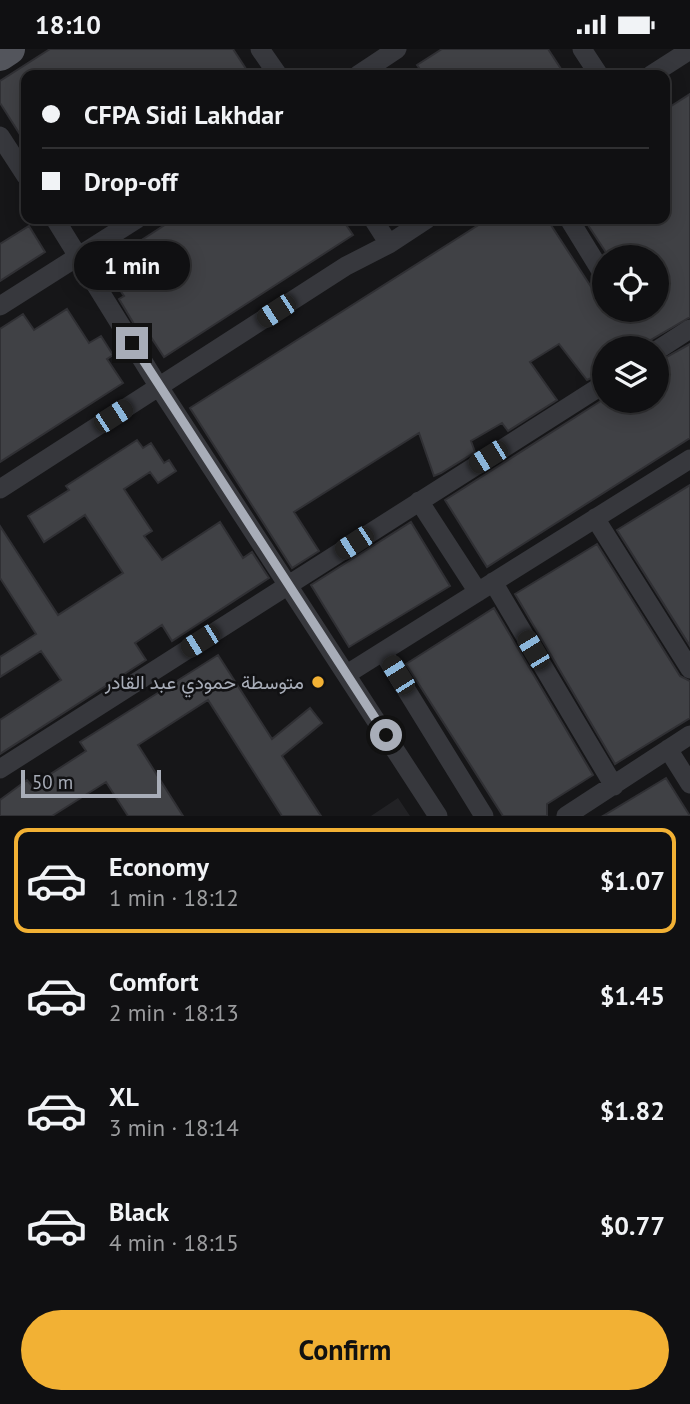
<!DOCTYPE html>
<meta charset="utf-8">
<style>
:root{--surface:#101012;--page:#19191b;--text:#f1f3f6;--muted:#9c9d9f;--line:#303032;--accent:#f2b134}
body{margin:0;font-family:"PT Sans",Vazirmatn,sans-serif;background:var(--page);color:var(--text);height:100vh;display:flex;flex-direction:column;font-size:26px;white-space:nowrap}
*{box-sizing:border-box;margin:0}
p{font-size:23px;color:var(--muted)}
.icon{flex:none;width:38px;height:38px;fill:none;stroke:currentColor;stroke-width:2;stroke-linecap:round;stroke-linejoin:round}
.map{position:relative;height:767px;overflow:hidden}
.panel{display:flex;flex-direction:column;background:var(--surface);flex:1}
.panel>*{flex:none}
.banner{position:absolute;left:21px;top:21px;width:649px;height:154px;border-radius:14px;box-shadow:0 4px 18px #0003,0 0 0 2px var(--line);display:grid;align-content:center;height:154px;padding:0 21px;background:var(--surface)}
.tools{position:absolute;left:592px;top:196px;display:grid;gap:14px}
.tools a{display:grid;place-items:center;width:77px;height:77px;border-radius:50%;background:var(--surface);box-shadow:0 4px 18px #0003,0 0 0 2px var(--line);font-size:35px}
.scale{position:absolute;left:21px;bottom:18px;width:140px;box-sizing:border-box;padding-left:7px;border:4px solid #a8adb8;border-top:0;font-size:19px;line-height:24px;white-space:nowrap;color:#a8adb8;-webkit-text-stroke:5px #111113;paint-order:stroke}
.end{position:absolute;width:32px;height:32px;margin:-16px;border:9px solid #a8adb8;background:#111;box-shadow:0 0 0 4px #111}
.from{border-radius:50%}
.bubble{position:absolute;height:49px;border-radius:24px;background:var(--surface);box-shadow:0 4px 18px #0003,0 0 0 2px var(--line);font-size:23px;font-weight:800;line-height:49px;text-align:center}
.car{position:absolute;width:21px;height:42px;margin:-21px -10px;border-radius:9px;box-shadow:0 0 5px 2px #0007;background:linear-gradient(#222 24%,#8ab4d8 0 40%,#222 0 76%,#8ab4d8 0 86%,#222 0)}
.banner b{display:flex;align-items:center;gap:24px;height:66px;font-size:26px}
.banner b+b{border-top:2px solid var(--line)}
.banner i{width:18px;height:18px;background:var(--text)}
ul{padding:12px 0 0;list-style:none}
li{display:flex;align-items:center;gap:21px;height:105px;margin:0 14px 10px;padding:0 7px;border:4px solid transparent;border-radius:14px}
li div{flex:1}
li b{display:block;font-size:26px}
li em{font-style:normal;font-weight:800}
li.active{border-color:var(--accent)}
li>.icon{width:63px;height:63px;stroke-width:1.5}
.button{display:flex;gap:14px;margin-top:auto;padding:14px 21px}
.button a{flex:1;height:80px;border-radius:42px;background:var(--accent);color:#111;font-size:28px;font-weight:800;line-height:80px;text-align:center}
.status{display:flex;justify-content:space-between;align-items:center;height:49px;padding:0 35px;background:var(--surface);direction:ltr}
.status svg{height:19px;fill:currentColor}
.map>svg:first-child{display:block}
</style>
<div class="status"><b>18:10</b><svg viewBox="0 0 49 12"><path d="M0 12V9h3v3zM5 12V6h3v6zM10 12V3h3v9zM15 12V0h3v12zM26 1h20v11H26zM47 4h2v5h-2z"/></svg></div>
<div class="map">
<svg width="690" height="767" viewBox="0 0 690 767">
<rect width="100%" height="100%" fill="#161618"/>
<path fill="#222225" d="M398,749L410,767H371Z"/>
<path fill="#404145" stroke="#303034" stroke-width="2" d="M50,0H233L250,26H26V95L0,54V32Z
M442,0H548L565,26H424L417,16Z
M690,45V268L649,292L644,299H604V323L587,331L559,295L530,313L557,351L508,382L502,374L471,392L475,403L441,424L434,427L419,384L294,463L319,502L292,519L190,359L488,170H547L610,267L621,261H656V208H609L584,170H665V61Z
M174,170H342L353,186L164,308L143,276L137,280L119,250L124,247L103,216Z
M29,177L45,203L0,232V195Z
M67,260L89,294L101,287L113,306L107,310L123,334L0,413V280L23,265L34,281Z
M690,295V389L487,518L445,451L604,350V352H656V314Z
M137,391L143,399L151,394L164,414L169,411L176,422L158,434L150,423L124,440L152,482L144,487L162,511L220,473L243,509L252,503L269,529L172,592L162,576L135,594L146,611L0,705V671L61,631L41,602L0,628V608L36,585L0,529V477L58,566L123,524L85,466L44,493L28,467L69,441L66,437Z
M690,436V597L617,481Z
M411,473L450,537L349,598L311,536Z
M597,495L680,627L690,632V669L615,715L515,545Z
M494,559L593,726L547,755V767H503L406,615Z
M218,606L272,690L310,659L322,674L282,707L321,767H282L208,651L138,696L183,767H128L106,733L52,767H0V751L27,731L32,737L86,702L80,693Z
M666,729L690,767H603Z"/>
<g fill="none" stroke-linecap="round" stroke-linejoin="round">
<path stroke="#37383d" stroke-width="19" d="M260,0L278,26
M582,0L599,26
M358,26L397,0
M651,26L690,1
M0,87L26,127
M55,170L159,338L438,767
M373,170L389,195
M569,170L604,227
M0,257L137,170
M656,302L690,280
M0,440L346,217L389,195L427,170
M419,452L478,543
M595,469L690,620
M493,533L614,737
M383,603L484,767
M347,625L690,410
M668,700L690,735
M0,720L604,335
M566,767L690,686"/>
<path stroke="#53555c" stroke-width="32" d="M0,6L9,0"/>
</g>
<g fill="none" stroke-linecap="round" stroke-linejoin="round">
<path stroke="#a8adb8" stroke-width="9" d="M132,294L386,686"/>
</g>
<circle fill="#f2b134" stroke="#111113" stroke-width="2.5" cx="318" cy="633" r="7"/>
<g text-anchor="middle" dominant-baseline="central" stroke-width="5" stroke-linejoin="round" paint-order="stroke">
<g font-size="19" fill="#a8adb8" stroke="#111113" text-anchor="end">
<text x="304" y="633">متوسطة حمودي عبد القادر</text>
</g>
</g>
</svg>
<div class="tools">
<a><svg class="icon" aria-label="locate" viewBox="0 0 24 24"><circle cx="12" cy="12" r="6"/><path d="M12 2v4M12 18v4M2 12h4M18 12h4"/></svg></a>
<a><svg class="icon" aria-label="layers" viewBox="0 0 24 24"><path d="M12 4l9 5-9 5-9-5zM3 14l9 5 9-5"/></svg></a>
</div>
<div class="scale">50 m</div>
<i class="end from" style="left:386px;top:686px"></i>
<i class="end" style="left:132px;top:294px"></i>
<div class="bubble" style="left:74px;top:192px;width:116px">1 min</div>
<i class="car" style="left:276px;top:262px;rotate:237deg"></i>
<i class="car" style="left:113px;top:367px;rotate:57deg"></i>
<i class="car" style="left:488px;top:408px;rotate:238deg"></i>
<i class="car" style="left:354px;top:494px;rotate:237deg"></i>
<i class="car" style="left:200px;top:592px;rotate:238deg"></i>
<i class="car" style="left:533px;top:601px;rotate:329deg"></i>
<i class="car" style="left:398px;top:626px;rotate:328deg"></i>
<div class="banner">
<b><i class="from"></i>CFPA Sidi Lakhdar</b>
<b><i></i>Drop-off</b>
</div>
</div>
<section class="panel">
<ul>
<li class="active"><svg class="icon" aria-label="car" viewBox="0 0 24 24"><path d="M5 17H2v-5l4-1 3-4h7l3 4 3 1v5h-3M9 17h6M6 11h13"/><circle cx="7" cy="17" r="2"/><circle cx="17" cy="17" r="2"/></svg><div><b>Economy</b><p>1 min · 18:12</p></div><em>$1.07</em></li>
<li><svg class="icon" aria-label="car" viewBox="0 0 24 24"><path d="M5 17H2v-5l4-1 3-4h7l3 4 3 1v5h-3M9 17h6M6 11h13"/><circle cx="7" cy="17" r="2"/><circle cx="17" cy="17" r="2"/></svg><div><b>Comfort</b><p>2 min · 18:13</p></div><em>$1.45</em></li>
<li><svg class="icon" aria-label="car" viewBox="0 0 24 24"><path d="M5 17H2v-5l4-1 3-4h7l3 4 3 1v5h-3M9 17h6M6 11h13"/><circle cx="7" cy="17" r="2"/><circle cx="17" cy="17" r="2"/></svg><div><b>XL</b><p>3 min · 18:14</p></div><em>$1.82</em></li>
<li><svg class="icon" aria-label="car" viewBox="0 0 24 24"><path d="M5 17H2v-5l4-1 3-4h7l3 4 3 1v5h-3M9 17h6M6 11h13"/><circle cx="7" cy="17" r="2"/><circle cx="17" cy="17" r="2"/></svg><div><b>Black</b><p>4 min · 18:15</p></div><em>$0.77</em></li>
</ul>
<div class="button"><a>Confirm</a></div>
</section>
